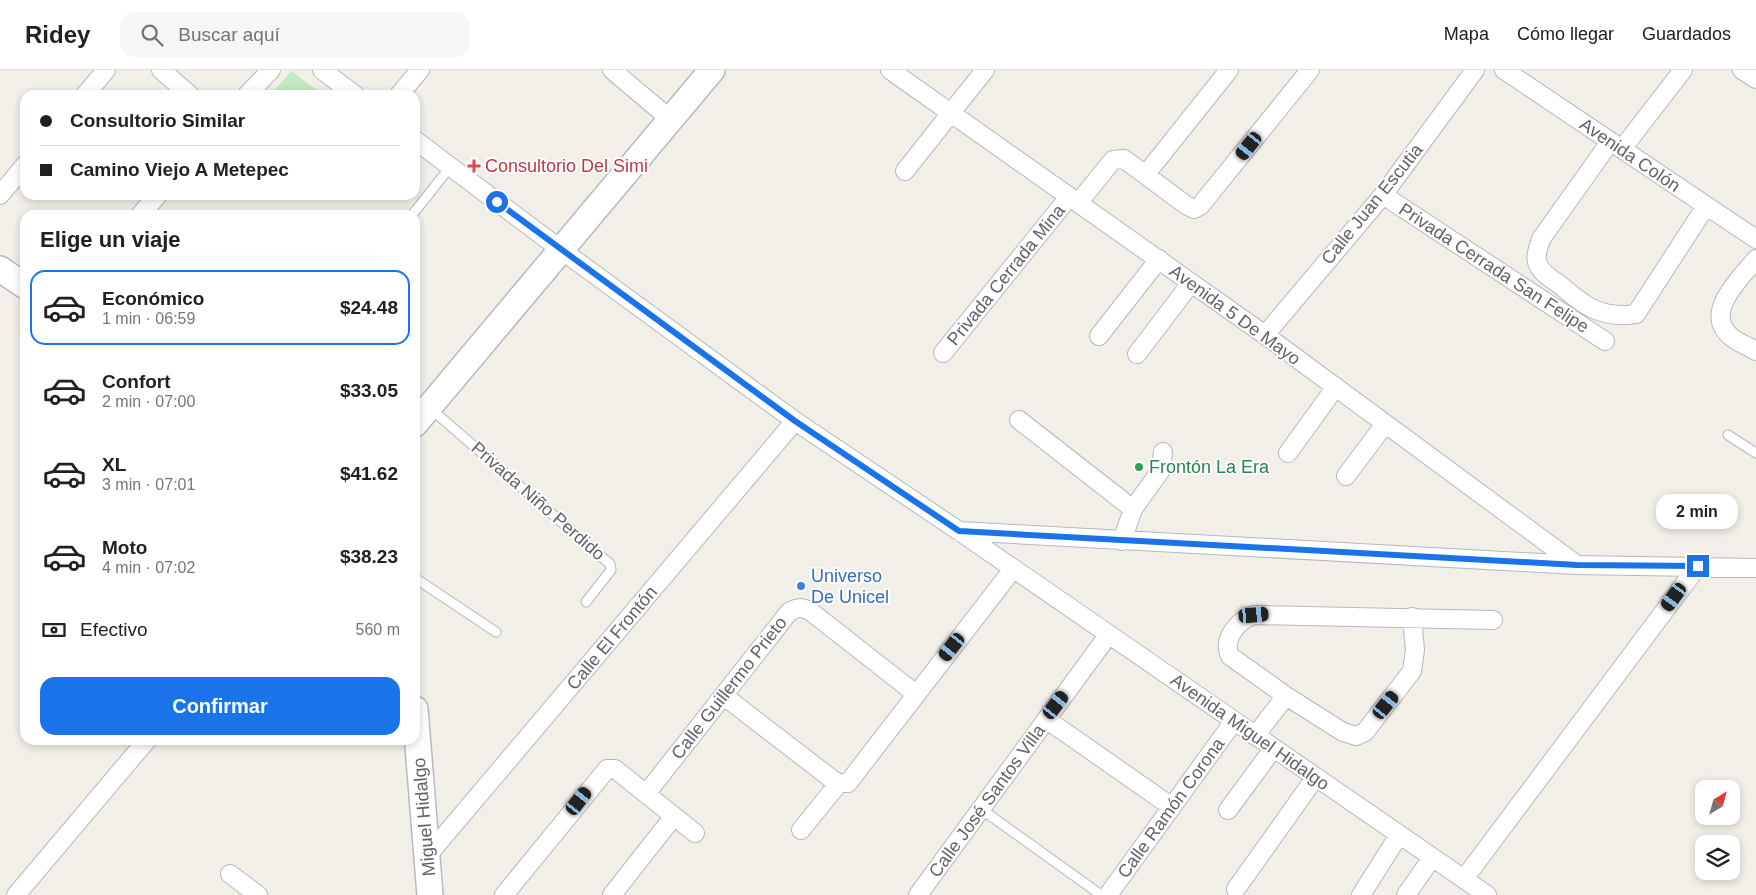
<!DOCTYPE html>
<html lang="es">
<meta charset="utf-8">
<style>
:root{--surface:#fff;--page:#f6f6f6;--text:#202124;--muted:#757577;--line:#e0e0e0;--accent:#1a73e8}
body{margin:0;font-family:Arial,sans-serif;background:var(--page);color:var(--text);height:100vh;display:flex;flex-direction:column;font-size:19px;white-space:nowrap}
*{box-sizing:border-box;margin:0}
p{font-size:16px;color:var(--muted)}
.icon{flex:none;width:28px;height:28px;fill:none;stroke:currentColor;stroke-width:2;stroke-linecap:round;stroke-linejoin:round}
.map{position:relative;flex:1;overflow:hidden}
.sheet{position:absolute;left:20px;top:140px;width:400px;height:535px;display:flex;flex-direction:column;background:var(--surface);border-radius:15px;box-shadow:0 2px 8px #0003}
.sheet>*{flex:none}
.hud{position:absolute;left:20px;top:20px;width:400px;height:110px;border-radius:15px;box-shadow:0 2px 8px #0003;display:grid;align-content:center;height:110px;padding:0 20px;background:var(--surface)}
.needle{width:32px;rotate:37deg}
.fabs{position:absolute;left:1695px;top:710px;display:grid;gap:10px}
.fabs a{display:grid;place-items:center;width:45px;height:45px;border-radius:10px;background:var(--surface);box-shadow:0 2px 8px #0003;font-size:25px}
.end{position:absolute;width:22px;height:22px;margin:-11px;border:6px solid #1a73e8;background:#fff;box-shadow:0 0 0 2px #fff}
.from{border-radius:50%}
.bubble{position:absolute;height:35px;border-radius:15px;background:var(--surface);box-shadow:0 2px 8px #0003;font-size:16px;font-weight:700;line-height:35px;text-align:center}
.car{position:absolute;width:15px;height:30px;margin:-15px -8px;border-radius:6px;box-shadow:0 0 4px 1px #0007;background:linear-gradient(#222 24%,#8ab4d8 0 40%,#222 0 76%,#8ab4d8 0 86%,#222 0)}
.hud b{display:flex;align-items:center;gap:18px;height:48px;font-size:19px}
.hud b+b{border-top:1px solid var(--line)}
.hud i{width:12px;height:12px;background:var(--text)}
ul{padding:0;list-style:none}
li{display:flex;align-items:center;gap:15px;height:75px;margin:0 10px 8px;padding:0 10px;border:2px solid transparent;border-radius:15px}
li div{flex:1}
li b{display:block;font-size:19px}
li em{font-style:normal;font-weight:700}
li.selected{border-color:var(--accent)}
li>.icon{width:45px;height:45px;stroke-width:1.5}
h2{padding:0 20px;font-size:22px;line-height:60px}
.pay{display:flex;align-items:center;gap:12px;height:55px;padding:0 20px;font-size:19px}
.pay p{margin-inline-start:auto}
.action{display:flex;gap:10px;margin-top:auto;padding:10px 20px}
.action a{flex:1;height:58px;border-radius:15px;background:var(--accent);color:#fff;font-size:20px;font-weight:700;line-height:58px;text-align:center}
header{display:flex;align-items:center;gap:30px;box-sizing:border-box;height:70px;padding:0 25px;background:var(--surface);border-bottom:1px solid var(--line)}
header strong{font-size:24px}
nav{display:flex;gap:28px;margin-inline-start:auto;font-size:18px}
.search{width:350px;height:45px;background:var(--page);display:flex;align-items:center;gap:12px;box-sizing:border-box;padding:0 18px;border-radius:15px;color:var(--muted);font-size:19px}
.map>svg:first-child{display:block}
</style>
<header>
<strong>Ridey</strong>
<div class="search"><svg class="icon" aria-label="search" viewBox="0 0 24 24"><circle cx="10" cy="10" r="6"/><path d="M15 15l6 6"/></svg>Buscar aquí</div>
<nav><a>Mapa</a><a>Cómo llegar</a><a>Guardados</a></nav>
</header>
<div class="map">
<svg width="1756" height="825" viewBox="0 0 1756 825">
<rect width="100%" height="100%" fill="#f1efe8"/>
<path fill="#c5e8c5" d="M291,1L324,25H270Z"/>
<g fill="none" stroke-linecap="round" stroke-linejoin="round">
<g stroke="#b5b8bc" stroke-width="11">
<path id="lane" d="M412,145L451,96
M431,339L610,494L611,500L586,532
M1728,365L1756,383
M415,508L496,562
M981,739L1101,825"/>
</g>
<g stroke="#b5b8bc" stroke-width="20">
<path id="street" d="M161,0L190,25
M322,0L355,25
M612,0L670,49
M890,0L1265,265L1577,495
M1504,0L1756,169
M1742,0L1756,9
M85,25L106,0
M247,25L271,0
M399,25L420,0
M415,70L560,179L795,351L959,461L1487,825
M1610,72L1541,169C1539,176 1535,185 1537,192C1540,202 1551,209 1559,214C1585,236 1600,249 1636,244L1706,136
M1622,79L1683,0
M905,101L985,0
M1146,104L1229,0
M0,125L25,95
M1383,125L1605,271
M1078,133L1113,90L1124,89L1186,135L1194,139L1200,136L1310,0
M140,145L158,125
M1756,189C1741,208 1704,241 1729,265C1736,272 1748,276 1756,281
M1265,265L1383,125L1475,0
M1099,266L1159,189
M943,283L1069,127
M1137,284L1191,213
M1019,350L1133,439
M1288,383L1335,318
M1346,406L1385,354
M959,461L1577,495L1756,498
M1122,471L1133,439L1161,400L1163,382
M1412,547L1415,580L1412,601L1365,662L1356,666L1343,662L1286,626L1230,586C1222,569 1238,550 1254,545L1493,550
M724,626L833,710L839,713H848L1013,499
M1046,649L1172,737
M1255,666L1286,626
M646,724L789,542C797,537 801,537 810,541L916,624
M1228,740L1273,679
M801,760L839,713
M428,785L795,351
M230,804L258,825
M1464,809L1698,496
M1236,819L1315,708
M16,825L147,670
M504,825L607,699H615L695,763
M612,825L674,746
M918,825L1109,564
M1108,825L1234,651
M1361,825L1399,765
M1406,825L1432,788"/>
</g>
<g stroke="#b6babf" stroke-width="28">
<path id="secondary" d="M0,199L25,216
M415,354L712,0
M415,639L430,825"/>
</g>
<use href="#lane" stroke="#fff" stroke-width="9"/>
<use href="#street" stroke="#fff" stroke-width="18"/>
<use href="#secondary" stroke="#fff" stroke-width="25"/>
</g>
<g fill="none" stroke-linecap="round" stroke-linejoin="round">
<path stroke="#1a73e8" stroke-width="6" d="M497,132L795,351L959,461L1577,495L1698,496"/>
</g>
<path fill="#e0444e" stroke="#fff" stroke-width="2" d="M471.5 88.5h5v5h5v5h-5v5h-5v-5h-5v-5h5z"/>
<circle fill="#2e9e5b" stroke="#fff" stroke-width="2" cx="1139" cy="397" r="5"/>
<circle fill="#3f7fe0" stroke="#fff" stroke-width="2" cx="801" cy="516" r="5"/>
<g text-anchor="middle" dominant-baseline="central" stroke-width="4" stroke-linejoin="round" paint-order="stroke">
<g font-size="18" fill="#5f6368" stroke="#fff">
<text transform="translate(1630 85) rotate(34)">Avenida Colón</text>
<text transform="translate(1372 134) rotate(-51)">Calle Juan Escutia</text>
<text transform="translate(1494 198) rotate(33)">Privada Cerrada San Felipe</text>
<text transform="translate(1006 205) rotate(-51)">Privada Cerrada Mina</text>
<text transform="translate(1235 245) rotate(36)">Avenida 5 De Mayo</text>
<text transform="translate(538 431) rotate(41)">Privada Niño Perdido</text>
<text transform="translate(612 568) rotate(-50)">Calle El Frontón</text>
<text transform="translate(729 618) rotate(-52)">Calle Guillermo Prieto</text>
<text transform="translate(1250 662) rotate(35)">Avenida Miguel Hidalgo</text>
<text transform="translate(987 731) rotate(-54)">Calle José Santos Villa</text>
<text transform="translate(1171 738) rotate(-54)">Calle Ramón Corona</text>
<text transform="translate(424 747) rotate(-95)">Miguel Hidalgo</text>
</g>
<g font-size="18" fill="#be3a42" stroke="#fff" text-anchor="start">
<text x="485" y="96">Consultorio Del Simi</text>
</g>
<g font-size="18" fill="#27864d" stroke="#fff" text-anchor="start">
<text x="1149" y="397">Frontón La Era</text>
</g>
<g font-size="18" fill="#366cbe" stroke="#fff" text-anchor="start">
<text x="811" y="506">Universo<tspan x="811" dy="21">De Unicel</tspan></text>
</g>
</g>
</svg>
<div class="fabs">
<a><svg class="needle" viewBox="-14 -14 28 28"><path d="M0-13l5 13h-10z" fill="#e53935"/><path d="M0 13l5-13h-10z" fill="#757577"/></svg></a>
<a><svg class="icon" aria-label="layers" viewBox="0 0 24 24"><path d="M12 4l9 5-9 5-9-5zM3 14l9 5 9-5"/></svg></a>
</div>
<i class="end from" style="left:497px;top:132px"></i>
<i class="end" style="left:1698px;top:496px"></i>
<div class="bubble" style="left:1656px;top:424px;width:82px">2 min</div>
<i class="car" style="left:1249px;top:76px;rotate:219deg"></i>
<i class="car" style="left:1674px;top:527px;rotate:216deg"></i>
<i class="car" style="left:1254px;top:545px;rotate:85deg"></i>
<i class="car" style="left:952px;top:577px;rotate:218deg"></i>
<i class="car" style="left:1056px;top:635px;rotate:37deg"></i>
<i class="car" style="left:1386px;top:635px;rotate:39deg"></i>
<i class="car" style="left:579px;top:731px;rotate:38deg"></i>
<div class="hud">
<b><i class="from"></i>Consultorio Similar</b>
<b><i></i>Camino Viejo A Metepec</b>
</div>
<section class="sheet">
<h2>Elige un viaje</h2>
<ul>
<li class="selected"><svg class="icon" aria-label="car" viewBox="0 0 24 24"><path d="M5 17H2v-5l4-1 3-4h7l3 4 3 1v5h-3M9 17h6M6 11h13"/><circle cx="7" cy="17" r="2"/><circle cx="17" cy="17" r="2"/></svg><div><b>Económico</b><p>1 min · 06:59</p></div><em>$24.48</em></li>
<li><svg class="icon" aria-label="car" viewBox="0 0 24 24"><path d="M5 17H2v-5l4-1 3-4h7l3 4 3 1v5h-3M9 17h6M6 11h13"/><circle cx="7" cy="17" r="2"/><circle cx="17" cy="17" r="2"/></svg><div><b>Confort</b><p>2 min · 07:00</p></div><em>$33.05</em></li>
<li><svg class="icon" aria-label="car" viewBox="0 0 24 24"><path d="M5 17H2v-5l4-1 3-4h7l3 4 3 1v5h-3M9 17h6M6 11h13"/><circle cx="7" cy="17" r="2"/><circle cx="17" cy="17" r="2"/></svg><div><b>XL</b><p>3 min · 07:01</p></div><em>$41.62</em></li>
<li><svg class="icon" aria-label="car" viewBox="0 0 24 24"><path d="M5 17H2v-5l4-1 3-4h7l3 4 3 1v5h-3M9 17h6M6 11h13"/><circle cx="7" cy="17" r="2"/><circle cx="17" cy="17" r="2"/></svg><div><b>Moto</b><p>4 min · 07:02</p></div><em>$38.23</em></li>
</ul>
<div class="pay"><svg class="icon" aria-label="cash" viewBox="0 0 24 24"><path d="M3 7h18v10H3z"/><circle cx="12" cy="12" r="2"/></svg>Efectivo<p>560 m</p></div>
<div class="action"><a>Confirmar</a></div>
</section>
</div>
